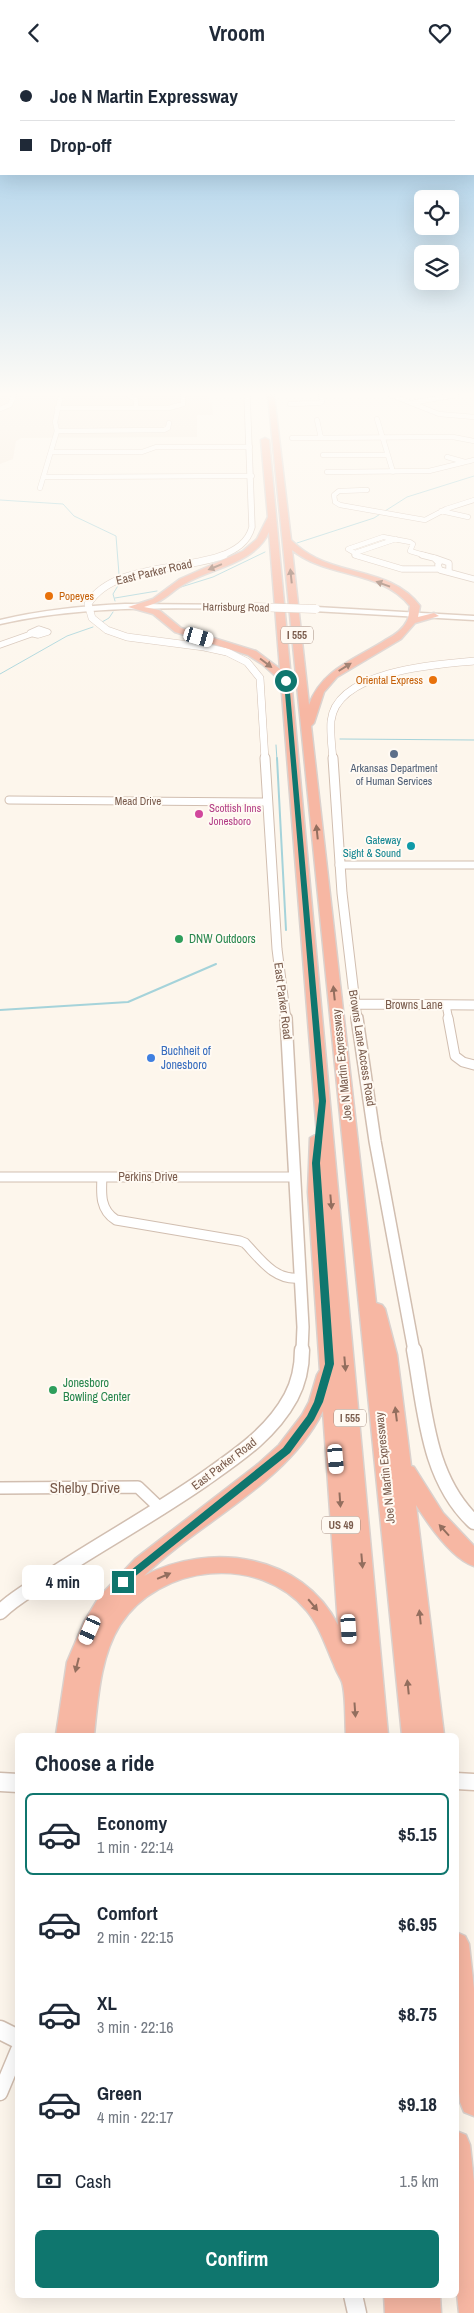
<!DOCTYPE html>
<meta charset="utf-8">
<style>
:root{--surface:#fff;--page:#f2f2f3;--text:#1f2937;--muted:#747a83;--line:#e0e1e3;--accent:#0f766e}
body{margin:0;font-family:"Archivo Narrow",sans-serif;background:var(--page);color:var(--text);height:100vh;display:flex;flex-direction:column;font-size:19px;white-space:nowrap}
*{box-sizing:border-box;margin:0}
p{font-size:16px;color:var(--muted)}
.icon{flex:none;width:28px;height:28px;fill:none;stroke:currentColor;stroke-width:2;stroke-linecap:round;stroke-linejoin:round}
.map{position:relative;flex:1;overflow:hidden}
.details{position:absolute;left:15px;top:1668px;width:444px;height:565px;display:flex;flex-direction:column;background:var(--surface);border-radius:8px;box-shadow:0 5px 20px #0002}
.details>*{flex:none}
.guide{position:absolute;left:0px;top:0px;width:475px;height:110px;box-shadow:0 5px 20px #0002;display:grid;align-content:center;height:110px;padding:0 20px;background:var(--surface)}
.controls{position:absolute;left:414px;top:125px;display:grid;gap:10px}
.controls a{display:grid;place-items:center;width:45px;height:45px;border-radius:8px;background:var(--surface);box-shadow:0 5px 20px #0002;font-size:25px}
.end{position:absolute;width:22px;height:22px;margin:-11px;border:6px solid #0f766e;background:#fff;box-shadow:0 0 0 2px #fff}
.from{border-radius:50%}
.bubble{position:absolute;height:35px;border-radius:8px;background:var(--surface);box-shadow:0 5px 20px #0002;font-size:16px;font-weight:700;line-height:35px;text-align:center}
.car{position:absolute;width:15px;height:30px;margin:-15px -8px;border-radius:6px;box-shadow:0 0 4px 1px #0007;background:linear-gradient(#fff 24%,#345 0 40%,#fff 0 76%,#345 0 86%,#fff 0)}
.guide b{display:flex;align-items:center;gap:18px;height:48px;font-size:19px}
.guide b+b{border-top:1px solid var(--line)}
.guide i{width:12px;height:12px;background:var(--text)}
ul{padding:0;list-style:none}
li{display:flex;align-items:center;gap:15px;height:82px;margin:0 10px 8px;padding:0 10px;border:2px solid transparent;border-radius:8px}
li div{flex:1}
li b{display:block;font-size:19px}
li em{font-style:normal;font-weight:700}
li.on{border-color:var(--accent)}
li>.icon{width:45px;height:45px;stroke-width:1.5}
h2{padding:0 20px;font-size:22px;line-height:60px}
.pay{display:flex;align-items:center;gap:12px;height:55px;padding:0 20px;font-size:19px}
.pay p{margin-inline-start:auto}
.button{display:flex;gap:10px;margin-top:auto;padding:10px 20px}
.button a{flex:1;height:58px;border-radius:8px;background:var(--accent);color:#fff;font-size:20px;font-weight:700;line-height:58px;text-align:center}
header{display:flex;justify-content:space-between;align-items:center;height:65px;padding:0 20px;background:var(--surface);font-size:22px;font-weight:700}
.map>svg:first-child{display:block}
</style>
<header><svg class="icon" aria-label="back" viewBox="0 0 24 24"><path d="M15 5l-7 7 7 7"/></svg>Vroom<svg class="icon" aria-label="heart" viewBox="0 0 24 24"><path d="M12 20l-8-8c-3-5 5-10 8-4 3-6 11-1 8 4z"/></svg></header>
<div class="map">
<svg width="474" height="2248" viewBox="0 0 474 2248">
<rect width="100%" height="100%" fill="#fdf6ec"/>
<path fill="#f5e8da" d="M0,330H209V337L212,338L213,350H197V372L21,373L16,376L13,394L0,399Z"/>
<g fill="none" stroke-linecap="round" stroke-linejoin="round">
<path stroke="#a5d3da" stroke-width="1" d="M0,435L63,439L74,451L116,471L119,509
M297,478L374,453L407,432L474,411
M181,522L213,512L265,487
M115,533L157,526
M115,536L113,529L119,519
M102,557L109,553L113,547
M0,609L67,571L93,562
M340,674L474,675
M276,680L277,695"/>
<path stroke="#a5d3da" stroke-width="2" d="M277,693L286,865
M0,945L128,937L216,899"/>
<g stroke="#d1beb0" stroke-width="5.5">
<path id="minor-far5" d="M129,330L136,335V343
M391,330L439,349L474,352
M411,338L456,330
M290,339L319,338L322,337L321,330
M57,343H169L183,339V330
M0,344L10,340L14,330
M377,354L393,407
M317,355L321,373
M57,366L164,365L168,363L169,358
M292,373L453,372L474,376
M51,387H142L156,382H250
M323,390H387
M447,392L465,397
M327,407L429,406L474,395
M44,412L252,411
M40,423L57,366L55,357L61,330
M367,425L339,426L334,430L335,437L340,440L425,455L446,444L474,435
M441,446L468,452
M355,488L348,484L383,472L410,477L413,479L410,486L427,491
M358,491L355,488L396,474"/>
</g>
<g stroke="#d1beb0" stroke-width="7">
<path id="minor-far4" d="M355,490L402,504H439
M422,490L434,493L439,498
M435,493L449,498V507
M438,500L440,505L474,514
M39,564L48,567L38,570L30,568Z
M0,580L31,569"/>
</g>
<g stroke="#d1beb0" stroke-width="9">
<path id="minor-far3" d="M9,735L268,737
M339,800H474
M446,940L449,955"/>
</g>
<g stroke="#d1beb0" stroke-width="11">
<path id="minor-far2" d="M448,953L455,991L463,997L474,1000
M0,1112H295
M102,1112C101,1129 100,1145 116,1155L240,1176L245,1178C261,1195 275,1216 300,1213"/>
</g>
<g stroke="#d1beb0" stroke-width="14">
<path id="minor-far1" d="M0,1423L138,1422L161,1444"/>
</g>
<g stroke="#d1beb0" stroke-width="17">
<path id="minor" d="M0,2028L18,1985"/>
</g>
<g stroke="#d1beb0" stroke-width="7">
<path id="tertiary-far5" d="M221,491C235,485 248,478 252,462L247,330"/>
</g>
<g stroke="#d1beb0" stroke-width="8">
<path id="tertiary-far4" d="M224,490C184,506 112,499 88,539L92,553L107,565L127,572L204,582L227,587L247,597L260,613L265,695
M333,695C332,682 330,669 331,656C336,606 436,599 474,596"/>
</g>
<g stroke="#d1beb0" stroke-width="11">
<path id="tertiary-far3" d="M265,693L277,884L286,955
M333,693L342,828L357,955
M355,939L474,940"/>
</g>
<g stroke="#d1beb0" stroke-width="14">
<path id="tertiary-far2" d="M286,953L303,1262L302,1286
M357,953L375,1076L414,1286"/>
</g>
<g stroke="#d1beb0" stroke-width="17">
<path id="tertiary-far1" d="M414,1285C425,1344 427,1413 474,1457
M0,1547C13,1534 28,1526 43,1516C96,1481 151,1451 203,1415C237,1391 271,1369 291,1332C299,1317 302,1302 302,1285"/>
</g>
<g stroke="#d1beb0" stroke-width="21">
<path id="tertiary" d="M0,1717L18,1718
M0,1965L18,1974
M353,2230L357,2248"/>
</g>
<g stroke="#d6c0b0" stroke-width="3">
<path id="secondary" d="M125,539L252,540L256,542L252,544C167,543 83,540 0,559V555C42,545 83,541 125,539Z
M316,542L474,551V555L313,546V542Z
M456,1708L474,1709V1725L456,1724Z"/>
</g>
<g stroke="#dad1cd" stroke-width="3">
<path id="motorway" d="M268,330H274L291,475C298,482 306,488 316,493C350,510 395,507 420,541L418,552L434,548L439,551L415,558L401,574L337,612L324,627L314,658L311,661L376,1238L382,1240L385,1244L397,1290L411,1401L414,1402L443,1448L474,1481V1501C452,1494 428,1459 416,1440L444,1670H402ZM292,485C326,513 382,505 410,541C409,546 409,552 407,556C403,564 395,570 387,574C357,594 322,603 309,640Z
M265,373L269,375L388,1670H346C345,1656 346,1629 342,1617C340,1612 336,1606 334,1600C326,1582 320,1562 307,1546C259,1488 159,1499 120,1560C100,1592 98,1634 94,1670H56L67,1597L84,1557L99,1532L135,1494L258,1399L279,1380L302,1350L309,1337L317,1310L320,1305L308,1127L310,1073L317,1069L281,616L262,599L248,590L175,567L153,549L128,542L153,534L180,514L243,486L257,474L268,452L261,375ZM269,467L280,604L256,586L181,563L159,545L144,542C167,536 170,526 188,517C214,503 256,497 269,467ZM323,1346L338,1560C302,1489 210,1476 144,1511C201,1455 286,1420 323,1346Z
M456,1867L465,1871L469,1879L474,1924V2051L464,2047L460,2037L456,1998Z
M456,2066L466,2070L470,2080L474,2117V2248H459L456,2219Z
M384,2230H440L441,2248H385Z"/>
</g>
<use href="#minor-far5" stroke="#fff" stroke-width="4.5"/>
<use href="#minor-far4" stroke="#fff" stroke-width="5.5"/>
<use href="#minor-far3" stroke="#fff" stroke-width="7"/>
<use href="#minor-far2" stroke="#fff" stroke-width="9"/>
<use href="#minor-far1" stroke="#fff" stroke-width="11"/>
<use href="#minor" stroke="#fff" stroke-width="14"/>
<use href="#tertiary-far5" stroke="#fff" stroke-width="5.5"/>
<use href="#tertiary-far4" stroke="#fff" stroke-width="7"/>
<use href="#tertiary-far3" stroke="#fff" stroke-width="9"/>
<use href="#tertiary-far2" stroke="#fff" stroke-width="11"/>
<use href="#tertiary-far1" stroke="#fff" stroke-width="14"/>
<use href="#tertiary" stroke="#fff" stroke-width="18"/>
<use href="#secondary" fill="#fff" fill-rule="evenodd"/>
<use href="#motorway" fill="#f7b7a3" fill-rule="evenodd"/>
<g stroke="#d6c0b0" stroke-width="9" stroke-linecap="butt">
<path id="secondary-bridge" d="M252,542L316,544"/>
</g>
<use href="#secondary-bridge" stroke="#fff" stroke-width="8"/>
</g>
<defs><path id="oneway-solid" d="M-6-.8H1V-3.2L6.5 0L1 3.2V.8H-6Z" transform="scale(1.25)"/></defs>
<g fill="#936e5e">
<use href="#oneway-solid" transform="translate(215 502) rotate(158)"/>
<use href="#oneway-solid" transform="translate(291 511) rotate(-96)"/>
<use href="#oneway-solid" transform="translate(383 519) rotate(-160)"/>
<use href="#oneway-solid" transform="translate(266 598) rotate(37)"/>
<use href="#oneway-solid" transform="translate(345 602) rotate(-32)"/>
<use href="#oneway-solid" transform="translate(317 767) rotate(-96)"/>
<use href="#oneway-solid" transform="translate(334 928) rotate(-96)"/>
<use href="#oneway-solid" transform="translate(331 1137) rotate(85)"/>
<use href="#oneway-solid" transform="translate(345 1299) rotate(85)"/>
<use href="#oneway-solid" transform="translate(396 1349) rotate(-97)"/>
<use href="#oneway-solid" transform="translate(340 1435) rotate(86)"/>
<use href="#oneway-solid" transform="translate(444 1465) rotate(-132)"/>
<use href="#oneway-solid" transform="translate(362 1496) rotate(85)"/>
<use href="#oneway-solid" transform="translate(164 1511) rotate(-23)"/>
<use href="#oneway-solid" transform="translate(313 1540) rotate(50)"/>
<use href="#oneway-solid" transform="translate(420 1552) rotate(-96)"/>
<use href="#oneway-solid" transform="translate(77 1600) rotate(104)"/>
<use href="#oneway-solid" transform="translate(408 1622) rotate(-96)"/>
<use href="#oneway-solid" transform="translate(355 1645) rotate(86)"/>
</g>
<linearGradient id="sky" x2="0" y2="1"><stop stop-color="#97c7e8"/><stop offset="0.51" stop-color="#fefbf6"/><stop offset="1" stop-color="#fefbf6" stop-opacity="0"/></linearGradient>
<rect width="474" height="645" fill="url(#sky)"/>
<path fill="#0f766e" d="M286,615L289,616L326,1036L320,1098L334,1299L323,1337L314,1355L290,1388L123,1521L118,1517L120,1514L283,1383L307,1351L314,1337L325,1299L312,1098L319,1036L284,616Z"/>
<g fill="#e8710a" stroke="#fffaf3" stroke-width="2">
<circle cx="49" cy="531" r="5"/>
<circle cx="433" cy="615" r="5"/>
</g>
<circle fill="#5c6f8a" stroke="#fffaf3" stroke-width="2" cx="394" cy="689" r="5"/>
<circle fill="#d1479c" stroke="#fffaf3" stroke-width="2" cx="199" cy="749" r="5"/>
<circle fill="#0f9aa8" stroke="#fffaf3" stroke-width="2" cx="411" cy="781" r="5"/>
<g fill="#2e9e5b" stroke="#fffaf3" stroke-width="2">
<circle cx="179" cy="874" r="5"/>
<circle cx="53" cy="1325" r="5"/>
</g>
<circle fill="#3f7fe0" stroke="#fffaf3" stroke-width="2" cx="151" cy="993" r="5"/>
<g text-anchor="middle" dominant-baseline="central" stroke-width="4" stroke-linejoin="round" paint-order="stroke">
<g font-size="11" fill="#c56008" stroke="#fffaf3" text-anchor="start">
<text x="59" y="531">Popeyes</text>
<text x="423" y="615" text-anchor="end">Oriental Express</text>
</g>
<g font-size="11" fill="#7a5c4d" stroke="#fffaf3">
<text transform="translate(236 542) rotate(1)">Harrisburg Road</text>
<text x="138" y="736">Mead Drive</text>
</g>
<g fill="#fffaf3" stroke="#a28b7f" stroke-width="1">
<rect x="281" y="561.5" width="32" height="17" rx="4"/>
<rect x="334" y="1344.5" width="32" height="17" rx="4"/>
<rect x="322" y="1451.5" width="38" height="17" rx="4"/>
</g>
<g font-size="11" font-weight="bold" fill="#7a5c4d">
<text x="297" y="570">I 555</text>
<text x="350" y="1353">I 555</text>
<text x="341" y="1460">US 49</text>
</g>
<g font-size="11" fill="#4e5e75" stroke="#fffaf3">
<text x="394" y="703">Arkansas Department<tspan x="394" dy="13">of Human Services</tspan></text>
</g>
<g font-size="11" fill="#b23c85" stroke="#fffaf3" text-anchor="start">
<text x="209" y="743">Scottish Inns<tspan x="209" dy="13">Jonesboro</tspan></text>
</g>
<g font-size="11" fill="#0d838f" stroke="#fffaf3" text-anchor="end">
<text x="401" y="775">Gateway<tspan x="401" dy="13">Sight &amp; Sound</tspan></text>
</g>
<g font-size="12" fill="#7a5c4d" stroke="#fffaf3">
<text transform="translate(154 507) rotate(-13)">East Parker Road</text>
<text transform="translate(283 936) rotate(83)">East Parker Road</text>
<text x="414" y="940">Browns Lane</text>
<text transform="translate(362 983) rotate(81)">Browns Lane Access Road</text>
<text transform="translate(342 1000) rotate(-96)">Joe N Martin Expressway</text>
<text x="148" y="1112">Perkins Drive</text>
<text transform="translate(224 1399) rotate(-37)">East Parker Road</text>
<text transform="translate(385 1403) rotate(-96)">Joe N Martin Expressway</text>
</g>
<g font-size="12" fill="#27864d" stroke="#fffaf3" text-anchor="start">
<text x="189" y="874">DNW Outdoors</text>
<text x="63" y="1318">Jonesboro<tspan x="63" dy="14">Bowling Center</tspan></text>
</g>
<g font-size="12" fill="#366cbe" stroke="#fffaf3" text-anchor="start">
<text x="161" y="986">Buchheit of<tspan x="161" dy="14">Jonesboro</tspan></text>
</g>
<g font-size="15" fill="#7a5c4d" stroke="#fffaf3">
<text x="85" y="1422">Shelby Drive</text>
</g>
</g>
</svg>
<div class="controls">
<a><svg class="icon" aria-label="locate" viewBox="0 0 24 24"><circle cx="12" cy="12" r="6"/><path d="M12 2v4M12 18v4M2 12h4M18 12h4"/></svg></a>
<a><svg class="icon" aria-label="layers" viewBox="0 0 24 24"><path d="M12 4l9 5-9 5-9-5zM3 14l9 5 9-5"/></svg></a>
</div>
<i class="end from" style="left:286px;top:616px"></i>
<i class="end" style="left:123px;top:1517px"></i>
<div class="bubble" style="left:22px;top:1500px;width:82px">4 min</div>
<i class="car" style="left:199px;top:572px;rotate:106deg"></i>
<i class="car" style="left:336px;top:1394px;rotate:175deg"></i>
<i class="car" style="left:349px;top:1564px;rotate:176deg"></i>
<i class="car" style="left:90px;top:1565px;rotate:204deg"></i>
<div class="guide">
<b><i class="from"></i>Joe N Martin Expressway</b>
<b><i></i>Drop-off</b>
</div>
<section class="details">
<h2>Choose a ride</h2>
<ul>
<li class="on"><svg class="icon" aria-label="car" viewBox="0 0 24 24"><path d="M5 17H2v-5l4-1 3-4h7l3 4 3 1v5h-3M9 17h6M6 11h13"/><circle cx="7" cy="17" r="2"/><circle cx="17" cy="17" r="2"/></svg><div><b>Economy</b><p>1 min · 22:14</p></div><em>$5.15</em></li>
<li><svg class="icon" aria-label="car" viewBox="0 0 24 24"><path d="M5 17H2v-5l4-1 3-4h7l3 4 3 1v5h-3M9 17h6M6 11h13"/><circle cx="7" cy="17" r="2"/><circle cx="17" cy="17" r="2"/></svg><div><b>Comfort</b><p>2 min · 22:15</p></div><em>$6.95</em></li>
<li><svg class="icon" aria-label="car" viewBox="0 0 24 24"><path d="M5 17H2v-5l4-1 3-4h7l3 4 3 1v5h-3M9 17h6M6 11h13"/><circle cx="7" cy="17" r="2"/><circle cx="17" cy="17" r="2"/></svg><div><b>XL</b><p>3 min · 22:16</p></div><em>$8.75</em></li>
<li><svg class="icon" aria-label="car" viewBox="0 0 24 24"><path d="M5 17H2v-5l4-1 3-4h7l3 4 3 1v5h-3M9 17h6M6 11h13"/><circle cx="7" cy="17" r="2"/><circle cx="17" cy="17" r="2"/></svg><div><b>Green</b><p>4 min · 22:17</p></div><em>$9.18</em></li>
</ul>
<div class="pay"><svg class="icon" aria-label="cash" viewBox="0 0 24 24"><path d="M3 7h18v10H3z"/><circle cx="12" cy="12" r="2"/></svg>Cash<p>1.5 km</p></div>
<div class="button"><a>Confirm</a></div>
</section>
</div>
